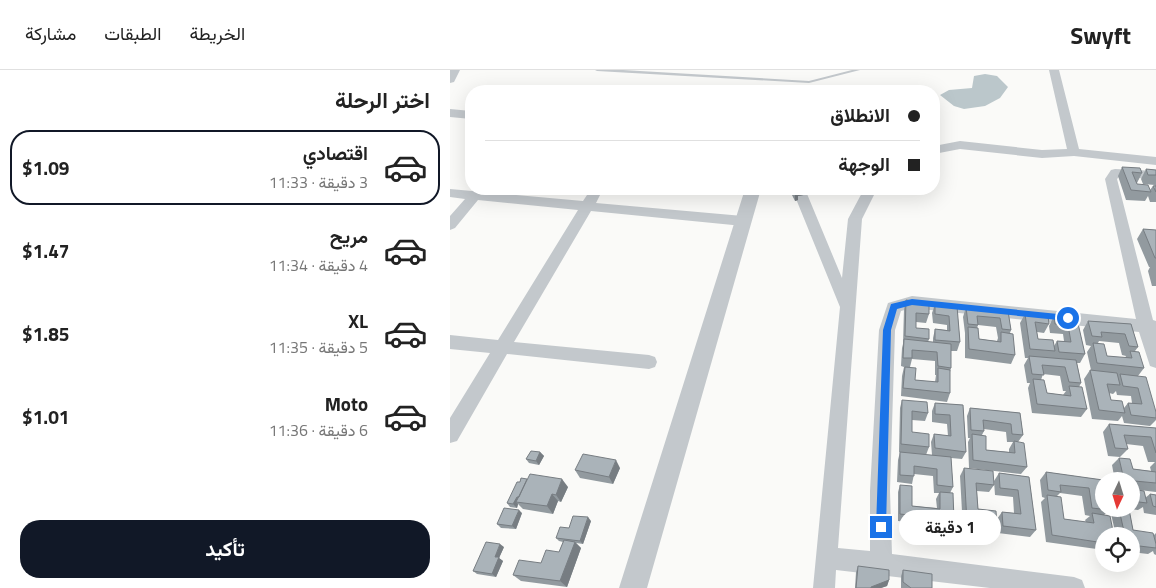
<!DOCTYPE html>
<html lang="ar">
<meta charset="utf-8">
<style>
:root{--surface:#fff;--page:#f6f6f6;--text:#222;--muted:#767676;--line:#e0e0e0;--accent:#111827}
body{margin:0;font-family:"Titillium Web",Vazirmatn,sans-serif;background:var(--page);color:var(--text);direction:rtl;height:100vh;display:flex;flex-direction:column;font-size:19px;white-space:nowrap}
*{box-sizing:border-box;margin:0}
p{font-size:16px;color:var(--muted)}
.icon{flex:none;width:28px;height:28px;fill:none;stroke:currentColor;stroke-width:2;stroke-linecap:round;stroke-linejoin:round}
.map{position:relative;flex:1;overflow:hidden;direction:ltr}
.drawer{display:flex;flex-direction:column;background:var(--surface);width:450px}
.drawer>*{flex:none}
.banner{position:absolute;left:15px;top:15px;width:475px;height:110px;border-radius:20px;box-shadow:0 5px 20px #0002;direction:rtl;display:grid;align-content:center;height:110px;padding:0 20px;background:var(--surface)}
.needle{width:32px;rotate:184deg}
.controls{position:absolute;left:645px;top:402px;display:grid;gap:10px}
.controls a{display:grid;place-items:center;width:45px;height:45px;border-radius:50%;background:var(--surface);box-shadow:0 5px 20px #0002;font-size:25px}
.end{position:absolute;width:22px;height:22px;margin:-11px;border:6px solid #1a73e8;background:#fff;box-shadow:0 0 0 2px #fff}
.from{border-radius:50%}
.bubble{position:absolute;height:35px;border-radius:18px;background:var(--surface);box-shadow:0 5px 20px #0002;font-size:16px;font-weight:700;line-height:35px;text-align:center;direction:rtl}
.banner b{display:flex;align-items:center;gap:18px;height:48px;font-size:19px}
.banner b+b{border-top:1px solid var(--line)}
.banner i{width:12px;height:12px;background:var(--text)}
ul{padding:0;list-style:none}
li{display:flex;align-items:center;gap:15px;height:75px;margin:0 10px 8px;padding:0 10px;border:2px solid transparent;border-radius:20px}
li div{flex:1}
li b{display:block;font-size:19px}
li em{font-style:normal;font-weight:700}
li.on{border-color:var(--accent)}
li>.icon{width:45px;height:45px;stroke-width:1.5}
h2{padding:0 20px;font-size:22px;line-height:60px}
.cta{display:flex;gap:10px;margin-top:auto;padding:10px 20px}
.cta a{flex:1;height:58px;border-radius:20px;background:var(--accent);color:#fff;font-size:20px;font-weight:700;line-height:58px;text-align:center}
header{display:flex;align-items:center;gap:30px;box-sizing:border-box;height:70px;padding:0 25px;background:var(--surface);border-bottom:1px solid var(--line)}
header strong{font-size:24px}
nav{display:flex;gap:28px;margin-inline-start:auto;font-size:18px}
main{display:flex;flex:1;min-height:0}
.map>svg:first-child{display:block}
</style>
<header>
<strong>Swyft</strong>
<nav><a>الخريطة</a><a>الطبقات</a><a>مشاركة</a></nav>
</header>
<main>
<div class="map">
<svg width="706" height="518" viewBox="0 0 706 518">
<rect width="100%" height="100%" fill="#fafaf8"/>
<path fill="#bbc7cb" d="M535,4L547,6L558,17L550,28L535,36L514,39L504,36L490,25L499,20L522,18L524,6Z"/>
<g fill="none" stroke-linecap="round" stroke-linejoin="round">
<path fill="#c3c8cc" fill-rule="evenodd" d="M145,0H173L359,11L402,0H410L359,13L147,1Z"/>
<path fill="#c3c8cc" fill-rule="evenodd" d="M0,0H10L4,12L0,13Z
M599,0H609L629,79L706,87V95L624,86L592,88L510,79L484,84V76L510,71L592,80L617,79Z
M665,99L706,101V109L669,107L667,109L703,250L706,251V298L700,296L689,262L462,238L451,241L445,260L440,421L442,484L624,507L632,510L635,518H540L386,500L385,518H363L390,237L342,119H355L392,208L398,149L414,119H427L412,149L388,478L420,481V421L429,260L438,233L462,226L686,249L655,109L661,100Z
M0,119L133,131L141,119H153L146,133L293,146L298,148L300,151L298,154L293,156L141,141L64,272L199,285L205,287L207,292L205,297L199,299L57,284L7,371L0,373V348L40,283L0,279V265L48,270L128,140L28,130L5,158L0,160V146L15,129L0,127Z"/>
<path fill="#c3c8cc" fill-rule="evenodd" d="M0,39L21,41V49L0,47Z
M295,119H311L197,518H169Z"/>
</g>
<path fill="#929a9f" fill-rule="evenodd" d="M672,97L692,103L687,113H686L687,114L700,120L703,116L705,115L693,114L691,109L696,99L706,100V132H700L698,126L695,131L676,130L668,106Z
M339,119H359V124L348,126V130L345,131Z
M693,159L706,160V216H702L698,201L700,197H699L687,169Z
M456,230L479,244L476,253L466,252V258L479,269L478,272H483V268L485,259L497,260V255L483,253L482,243L485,234L507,236L510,272L507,281H501V298L500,302V323L497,332L451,326L452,306L454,297L451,296L452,278L453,274L454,239ZM462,289L485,291V305H486L485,312L465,310L460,297Z
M516,237L558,241L561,260L560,263L565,285L561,294L515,288V263L513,247ZM528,255L546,257L548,268L547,271L529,269L527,258Z
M575,244L599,254L594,263L587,262L588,269L604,276L607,271H614L613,264L600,263L599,256L604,246L627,249L635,284L630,293H627L631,313L629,317L637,339L631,347L582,343L578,318L580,313H577L574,295L578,288H575L570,253ZM593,304L610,306L613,321H616L613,325L597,323L591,310Z
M638,251L681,254L688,277L685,281L694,298L688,306L706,342V350L700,356L674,353L672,346L668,351L642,349L634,309L640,300H641L637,282L641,276L636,275L633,260ZM649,271L669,273L672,285L676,286L675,288L657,286L648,273ZM666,321L667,325L681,326L682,333H678L674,338L661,330L659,323L663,324Z
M452,330L478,343L475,351L462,350V362L479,377L476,385H482L481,372L484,364L498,366L497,354L482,352V341L485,333L513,335L516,382L512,389L501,388L503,417L500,423L504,450L500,456L448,451V422L450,415L462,436L487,438L486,429L489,423H484L483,406L464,404L462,414L447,412L448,390L450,382H453H449L450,338Z
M520,338L570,343L573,365L568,372L577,397L571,404L519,398L518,372L520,368H518L517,346ZM534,359L556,362L557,372H563L559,379V382L536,380L532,365L534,361Z
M659,354L706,358V422L681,419V411H665L662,395L669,388L683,399L701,401L700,397L705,392H698L693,376L676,374L678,379L670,387L658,386L653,362Z
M90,382L94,386L89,395L79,393L76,389Z
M170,398L163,414L130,408L125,400Z
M514,398L544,415L539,422L527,421L528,439L547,456L542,463L513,459L510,406Z
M596,402L653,410L659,440L654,445V480L596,472L591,432L595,428L592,427L590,410ZM610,423L632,426L635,445L640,446L635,450L636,452L614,449L607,426Z
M549,403L579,407L586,460L580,467L548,463L547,449L552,442L564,443L563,427L545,425L544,411Z
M70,412L118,417L111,432L108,431L103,444L73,439L68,434L67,438L60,437L57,433Z
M681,419L695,428L700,424L706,425V445L694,443L693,437L688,440L679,439L683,460L704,465L706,463V485L704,484L703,481L698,484L681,482V466H666L660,439H681Z
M72,443L66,459L51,458L47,454Z
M141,451L133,474L126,473L131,478L117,517L71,511L63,505L91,493L109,482L113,472L109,471L106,468L119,458Z
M54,477L49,488L53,491L46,507L27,504L23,501Z
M408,496L439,510L437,516L431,518H405L406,502Z
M453,500L482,518H451V506Z"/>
<path fill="#777d82" d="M346,119H359V124L348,126V130L345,131V121Z
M363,119H376V120L363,123Z
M90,382L94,386L89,395L86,391Z
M166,390L170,398L163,414L159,407Z
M112,409L118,417L111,432L106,425Z
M102,424L108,431L103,444L97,436Z
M67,427L70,430L66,432L68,434L67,438L63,434Z
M69,440L72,443L66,459L62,456Z
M138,447L141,451L133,474L130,471Z
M125,472L131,478L117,517L110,511Z
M50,474L54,477L49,488L53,491L46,507L42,504L45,487Z
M439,510L437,516L431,518H421V517Z"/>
<path fill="#aab3b9" stroke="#777d82" d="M672,97L690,98L692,103L682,102L687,114L698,115L701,122L681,120Z
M696,99L706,100V105H698Z
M703,116H706V122Z
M693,159L706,160V188H705Z
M456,230L479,233V244L466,243V258L479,259V269L455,266Z
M485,234L507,236L510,272L485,270V259L500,261L499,246L485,244Z
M516,237L558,241L561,260L552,259L550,248L527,246L528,255L518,254Z
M575,244L598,246L599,254L585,252L588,269L603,270L605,281L580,279Z
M604,246L627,249L635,284L609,282L607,271L621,272L618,255L605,254Z
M638,251L681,254L688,277L679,276L675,264L651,262L652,267L642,266Z
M518,257L528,258L529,269L551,272V262L563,264L565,285L519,279Z
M454,269L501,274V298L488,296L487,282L462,280V288H453Z
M643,273L654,274L657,286L682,288L680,281L689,282L694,298L647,293Z
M579,286L626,290L631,313L619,312L615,297L592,295L594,305L582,304Z
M455,297L466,298L465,310L488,312V298L500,300V323L453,318Z
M640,300L667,303L670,315L657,314L661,330L672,331L675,343L649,340Z
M670,304L696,307L706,342V348L681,345L678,333L692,334L688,318L673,316Z
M583,309L594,310L597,323L621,326L619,316L632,317L637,339L587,334Z
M452,330L477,332L478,343L462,341V362L479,364V377L451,374Z
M485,333L513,335L516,382L485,378L484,364L501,366L500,345L485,344Z
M520,338L570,343L573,365L562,364L561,354L533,350L534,361L521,360Z
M659,354L706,358V383L701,367L674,365L678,379L665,378Z
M522,364L536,366V380L565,383L564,371L574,373L577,397L523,390Z
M81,381L90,382L86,391L76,389Z
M450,382L501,387L503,417L487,415V399L464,396V406L450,405Z
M133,384L166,390L159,407L125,400Z
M669,388L680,389L683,399L706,402V413L674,410Z
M514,398L543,401L544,415L526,413L528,439L546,441L547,456L517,453Z
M596,402L653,410L654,439H658L659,440L642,438L639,418L610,415L611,422L598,420Z
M549,403L579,407L586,460L553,456L552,442L571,444L568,420L550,418Z
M80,404L112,409L106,425L102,424L97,436L66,432Z
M71,408L77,409L69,427H67L63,434L57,433L67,412H70Z
M450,415L462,416V436L490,439V422L503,423L504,450L450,444Z
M681,419L694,421L697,433L681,431Z
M700,424L706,425V437L703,436Z
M597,425L611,427L614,449L644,453L642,443L660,446L664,466H654V473L602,465Z
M54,438L69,440L62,456L47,454Z
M669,439H679L683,460L703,463L706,474V478L681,475V466H675Z
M123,446L138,447L130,471L106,468L110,457L119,458Z
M114,470L125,472L110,511L63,505L69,490L91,493L96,480L109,482Z
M36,472L50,474L45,487H49L42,504L23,501Z
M408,496L439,500V510L421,517V518H406Z
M453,500L482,504V518H461L453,512Z"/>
<path fill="#1a73e8" d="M462,229L618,245L622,248L618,251L462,235L447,239L441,260L436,457L435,461L431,462L427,461L426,457L433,260L441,234Z"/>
</svg>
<div class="controls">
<a><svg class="needle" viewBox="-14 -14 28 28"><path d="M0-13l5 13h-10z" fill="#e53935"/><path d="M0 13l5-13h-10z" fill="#767676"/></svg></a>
<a><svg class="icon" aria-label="locate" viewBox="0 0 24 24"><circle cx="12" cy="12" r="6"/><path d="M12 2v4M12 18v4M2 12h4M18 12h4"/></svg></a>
</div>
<i class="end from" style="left:618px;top:248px"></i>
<i class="end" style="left:431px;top:457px"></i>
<div class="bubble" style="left:449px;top:440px;width:102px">1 دقيقة</div>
<div class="banner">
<b><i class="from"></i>الانطلاق</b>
<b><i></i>الوجهة</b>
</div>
</div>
<section class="drawer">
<h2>اختر الرحلة</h2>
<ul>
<li class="on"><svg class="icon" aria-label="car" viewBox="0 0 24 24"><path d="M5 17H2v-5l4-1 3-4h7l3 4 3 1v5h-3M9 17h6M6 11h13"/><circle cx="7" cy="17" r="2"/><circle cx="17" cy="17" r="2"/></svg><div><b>اقتصادي</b><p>3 دقيقة · 11:33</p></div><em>$1.09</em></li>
<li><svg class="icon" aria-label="car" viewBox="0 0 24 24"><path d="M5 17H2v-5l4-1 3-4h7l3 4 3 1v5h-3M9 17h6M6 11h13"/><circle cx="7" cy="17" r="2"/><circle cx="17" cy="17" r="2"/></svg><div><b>مريح</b><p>4 دقيقة · 11:34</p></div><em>$1.47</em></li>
<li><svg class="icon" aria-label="car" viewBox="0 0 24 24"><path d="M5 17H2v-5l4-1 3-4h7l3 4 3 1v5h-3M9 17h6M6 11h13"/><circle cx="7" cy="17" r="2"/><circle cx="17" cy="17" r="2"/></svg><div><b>XL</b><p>5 دقيقة · 11:35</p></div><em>$1.85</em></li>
<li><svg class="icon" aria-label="car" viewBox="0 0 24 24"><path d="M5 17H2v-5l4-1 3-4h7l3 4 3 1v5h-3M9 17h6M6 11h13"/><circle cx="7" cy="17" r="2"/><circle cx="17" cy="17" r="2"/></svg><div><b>Moto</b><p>6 دقيقة · 11:36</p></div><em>$1.01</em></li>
</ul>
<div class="cta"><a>تأكيد</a></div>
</section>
</main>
